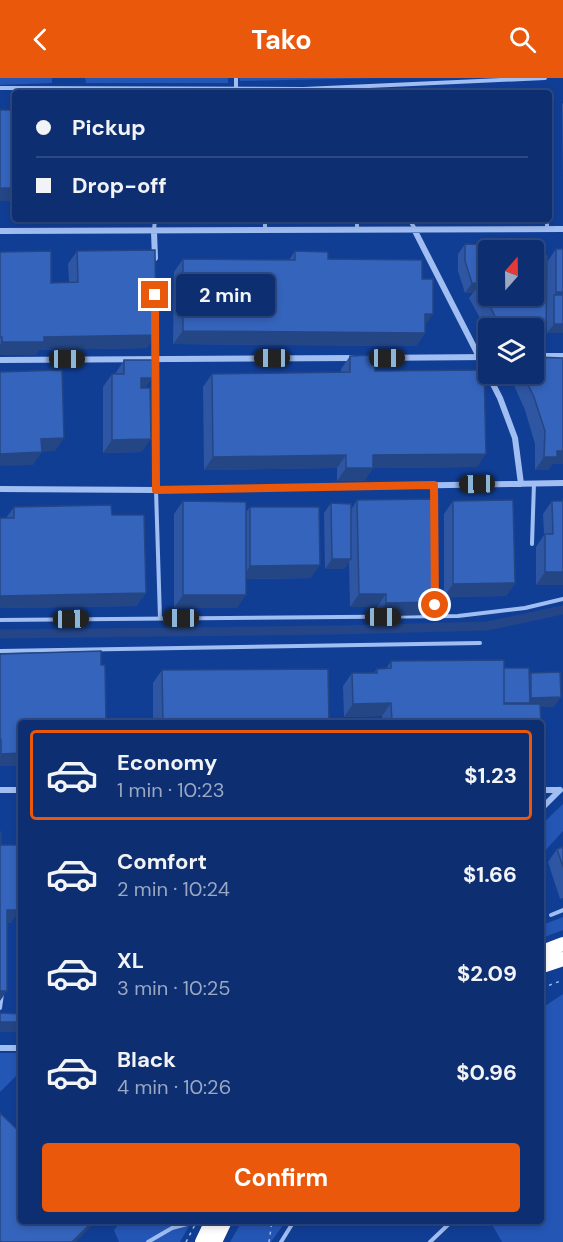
<!DOCTYPE html>
<meta charset="utf-8">
<style>
:root{--surface:#0d2e70;--page:#1b3a78;--text:#f1f3f6;--muted:#9aa8c3;--line:#2d4a83;--accent:#ea580c}
body{margin:0;font-family:"DM Sans",sans-serif;background:var(--page);color:var(--text);height:100vh;display:flex;flex-direction:column;font-size:22px;white-space:nowrap}
*{box-sizing:border-box;margin:0}
p{font-size:20px;color:var(--muted)}
.icon{flex:none;width:33px;height:33px;fill:none;stroke:currentColor;stroke-width:2;stroke-linecap:round;stroke-linejoin:round}
.map{position:relative;flex:1;overflow:hidden}
.side{position:absolute;left:18px;top:642px;width:526px;height:504px;display:flex;flex-direction:column;background:var(--surface);border-radius:6px;box-shadow:0 3px 9px #0003,0 0 0 2px var(--line)}
.side>*{flex:none}
.top-card{position:absolute;left:12px;top:12px;width:540px;height:132px;border-radius:6px;box-shadow:0 3px 9px #0003,0 0 0 2px var(--line);display:grid;align-content:center;height:132px;padding:0 24px;background:var(--surface)}
.needle{width:39px;rotate:20deg}
.controls{position:absolute;left:478px;top:162px;display:grid;gap:12px}
.controls a{display:grid;place-items:center;width:66px;height:66px;border-radius:6px;background:var(--surface);box-shadow:0 3px 9px #0003,0 0 0 2px var(--line);font-size:30px}
.end{position:absolute;width:27px;height:27px;margin:-14px;border:8px solid #ea580c;background:#fff;box-shadow:0 0 0 3px #fff}
.from{border-radius:50%}
.bubble{position:absolute;height:42px;border-radius:6px;background:var(--surface);box-shadow:0 3px 9px #0003,0 0 0 2px var(--line);font-size:20px;font-weight:700;line-height:42px;text-align:center}
.car{position:absolute;width:18px;height:36px;margin:-18px -9px;border-radius:8px;box-shadow:0 0 4px 2px #0007;background:linear-gradient(#222 24%,#8ab4d8 0 40%,#222 0 76%,#8ab4d8 0 86%,#222 0)}
.top-card b{display:flex;align-items:center;gap:21px;height:57px;font-size:22px}
.top-card b+b{border-top:2px solid var(--line)}
.top-card i{width:15px;height:15px;background:var(--text)}
ul{padding:10px 0 0;list-style:none}
li{display:flex;align-items:center;gap:18px;height:90px;margin:0 12px 9px;padding:0 12px;border:3px solid transparent;border-radius:6px}
li div{flex:1}
li b{display:block;font-size:22px}
li em{font-style:normal;font-weight:700}
li.on{border-color:var(--accent)}
li>.icon{width:54px;height:54px;stroke-width:1.5}
.button{display:flex;gap:12px;margin-top:auto;padding:12px 24px}
.button a{flex:1;height:69px;border-radius:6px;background:var(--accent);color:#fff;font-size:24px;font-weight:700;line-height:69px;text-align:center}
header{display:flex;justify-content:space-between;align-items:center;height:78px;padding:0 24px;background:var(--accent);color:#fff;font-size:27px;font-weight:700}
.map>svg:first-child{display:block}
</style>
<header><svg class="icon" aria-label="back" viewBox="0 0 24 24"><path d="M15 5l-7 7 7 7"/></svg>Tako<svg class="icon" aria-label="search" viewBox="0 0 24 24"><circle cx="10" cy="10" r="6"/><path d="M15 15l6 6"/></svg></header>
<div class="map">
<svg width="563" height="1164" viewBox="0 0 563 1164">
<rect width="100%" height="100%" fill="#113e95"/>
<path fill="#2456b5" d="M0,0H52V5L0,7Z
M85,0H228V5H86Z
M239,0H379L240,3Z
M563,726V753L542,776V746Z
M563,839V852L542,860V847Z
M563,916V1164H502L490,1143H542V930Z
M0,975H21V1002L16,998L0,1014Z
M121,1143H192L180,1164H119L114,1152Z
M242,1143H286L271,1164H230Z"/>
<g fill="none" stroke-linecap="round" stroke-linejoin="round">
<path stroke="#244587" stroke-width="9" d="M0,556L338,552L487,548L563,532"/>
<path stroke="#a1bef3" stroke-width="1.5" stroke-dasharray="3 4.5" stroke-linecap="butt" d="M542,910L563,902
M186,1164L197,1143
M269,1164L272,1143"/>
<path stroke="#a1bef3" stroke-width="4" d="M0,10L304,11L545,0
M236,11V0
M357,141V152
M409,141L415,151
M547,151V141
M154,152L155,141
M265,152V141
M434,407V425
M156,412L160,540
M532,466L534,405
M0,542L458,538L525,530L563,521
M0,573L480,565
M551,837L563,832
M0,930L2,916
M148,1164L172,1150L187,1146
M281,1164L294,1143
M430,1164L452,1143"/>
<path stroke="#a1bef3" stroke-width="6" d="M0,153L563,151
M415,153L500,320L515,360L521,406
M154,154L155,180
M156,250V412
M534,278H563
M367,280L489,279
M0,282L356,280
M0,411L156,412L563,405
M0,712H21
M542,712H560
M542,730L560,712
M0,970H21"/>
<path stroke="#fff" stroke-width="14" d="M542,874L563,866
M542,888L563,881
M202,1164L212,1143
M215,1164L225,1143"/>
</g>
<path fill="#2e56a2" d="M563,25V104L562,26Z
M465,166L498,167V172H489V218H534V172H511L537,171V178L547,177L546,250L537,263H534V250H489V257L469,220L473,215H465L458,193V176Z
M556,171L563,255H547V184Z
M77,173L147,270L39,272L35,277H0V174L51,205L69,204L68,186Z
M295,173L422,201L425,255L416,268L173,266L174,194L183,181L289,182Z
M350,278L375,293L477,389L373,390L364,403H337V390L204,392L203,309L212,296L341,294V291Z
M124,282L144,310L142,374L103,375V309L112,296H115Z
M512,296H534L552,386L548,392H535V366L525,332L512,303Z
M563,421V507H536V469L544,457L543,436L552,423H562Z
M357,422L437,524L428,537L377,538V529H350L349,484L344,491H325L324,435L331,425L351,432Z
M183,423L246,434L250,429L311,500L246,501L237,530H174V436Z
M453,423L515,505L506,518L444,519V436Z
M14,429L112,437L146,515L136,528L0,530V440H6Z
M101,573L0,688V576Z
M391,583L504,590L529,597L531,595L554,629H540L541,645H382V638L344,639L343,608L352,595H374L377,591H386Z
M162,592L329,645H153V605Z
M563,769V820L560,821L548,784L557,771Z"/>
<path fill="#254684" d="M0,110H15V123H0Z
M472,205L489,206V216L479,207L473,215H465Z
M556,214H563V227L554,217Z
M425,236H433L424,249Z
M554,246H563V255H547Z
M546,250L537,263H534V251Z
M183,253L425,255L416,268L173,266Z
M156,257L147,270L39,272L35,277H0V267L2,264L44,259Z
M141,300H152L143,313H132Z
M64,360L55,373L32,374L41,361Z
M151,361L142,374L103,375L112,362Z
M557,373H563V386H552L548,392H535L544,379Z
M42,374L33,387L0,388V376Z
M486,376L477,389L373,390L364,403H337L346,390L373,377Z
M346,377L337,390L204,392L213,379Z
M332,481H351L344,491H325Z
M320,487L311,500L241,501L250,488Z
M545,494H563V507H536Z
M515,505L506,518L444,519L453,506Z
M146,515L136,528L0,530V518Z
M359,516H386L377,529H350Z
M183,517H246L237,530H174Z
M437,524L428,537L377,538L386,525Z
M561,619L554,629H526L523,634L502,625H528L531,620Z
M391,625L382,638L344,639L353,626Z
M21,675V688H0V678L1,676Z
M7,832H20L11,845H0Z
M0,913H7L0,923Z
M0,944H21V954H0Z
M93,1143H96L76,1164H72Z"/>
<path fill="#3564bc" stroke="#254684" stroke-width="1.5" d="M0,32H15V110H0Z
M465,166L498,167V172H489V206L472,205L465,183Z
M537,171V178L547,177L546,250H501L479,207H489V218H534V172H511Z
M556,171H563V214H556Z
M155,172L156,257L44,259V264H2V259H0V174L51,173V205L78,204L77,173Z
M295,173L328,174V181L422,182V201H433V236H425V255L183,253V181L295,182Z
M554,217H563V246H554Z
M374,277L375,293L484,292L486,376L373,377V390H346V377L213,379L212,296L350,294V278Z
M534,279L563,280V373H557V379H544L545,353L534,319L523,296H534Z
M124,282H152V300H141V310H150L151,361L112,362V296H124Z
M62,292L64,360L41,361L42,374L0,376V294Z
M435,421L437,524L386,525V516H359L357,422Z
M513,422L515,505L453,506V423Z
M183,423L246,424V517H183Z
M552,423H563V494H545V456H553Z
M331,425L351,426V481H332Z
M111,427L112,437H144L146,515L0,518V440H14V429Z
M250,429H319L320,487L250,488Z
M101,573V587H105L106,645H21V675L1,676V662L0,663V576Z
M504,582V626H540L541,645H392L391,625L353,626L352,595H377V591L391,590V583Z
M504,590H529L530,625H504Z
M328,591L329,645H163L162,592Z
M560,594L561,619L531,620V595Z
M0,754H1V767H20V832H7V913H0Z
M563,769V789L557,771Z
M0,935L21,936V944H0Z
M0,1035L21,1055V1143H93L72,1164H0Z"/>
<g fill="none" stroke-linecap="round" stroke-linejoin="round">
<path stroke="#ea580c" stroke-width="8" d="M155,217L156,412L434,407L435,527"/>
</g>
</svg>
<div class="controls">
<a><svg class="needle" viewBox="-14 -14 28 28"><path d="M0-13l5 13h-10z" fill="#e53935"/><path d="M0 13l5-13h-10z" fill="#9aa8c3"/></svg></a>
<a><svg class="icon" aria-label="layers" viewBox="0 0 24 24"><path d="M12 4l9 5-9 5-9-5zM3 14l9 5 9-5"/></svg></a>
</div>
<i class="end from" style="left:435px;top:527px"></i>
<i class="end" style="left:155px;top:217px"></i>
<div class="bubble" style="left:176px;top:196px;width:99px">2 min</div>
<i class="car" style="left:272px;top:280px;rotate:270deg"></i>
<i class="car" style="left:387px;top:280px;rotate:90deg"></i>
<i class="car" style="left:67px;top:281px;rotate:90deg"></i>
<i class="car" style="left:477px;top:406px;rotate:269deg"></i>
<i class="car" style="left:383px;top:539px;rotate:90deg"></i>
<i class="car" style="left:181px;top:540px;rotate:270deg"></i>
<i class="car" style="left:71px;top:541px;rotate:89deg"></i>
<div class="top-card">
<b><i class="from"></i>Pickup</b>
<b><i></i>Drop-off</b>
</div>
<section class="side">
<ul>
<li class="on"><svg class="icon" aria-label="car" viewBox="0 0 24 24"><path d="M5 17H2v-5l4-1 3-4h7l3 4 3 1v5h-3M9 17h6M6 11h13"/><circle cx="7" cy="17" r="2"/><circle cx="17" cy="17" r="2"/></svg><div><b>Economy</b><p>1 min · 10:23</p></div><em>$1.23</em></li>
<li><svg class="icon" aria-label="car" viewBox="0 0 24 24"><path d="M5 17H2v-5l4-1 3-4h7l3 4 3 1v5h-3M9 17h6M6 11h13"/><circle cx="7" cy="17" r="2"/><circle cx="17" cy="17" r="2"/></svg><div><b>Comfort</b><p>2 min · 10:24</p></div><em>$1.66</em></li>
<li><svg class="icon" aria-label="car" viewBox="0 0 24 24"><path d="M5 17H2v-5l4-1 3-4h7l3 4 3 1v5h-3M9 17h6M6 11h13"/><circle cx="7" cy="17" r="2"/><circle cx="17" cy="17" r="2"/></svg><div><b>XL</b><p>3 min · 10:25</p></div><em>$2.09</em></li>
<li><svg class="icon" aria-label="car" viewBox="0 0 24 24"><path d="M5 17H2v-5l4-1 3-4h7l3 4 3 1v5h-3M9 17h6M6 11h13"/><circle cx="7" cy="17" r="2"/><circle cx="17" cy="17" r="2"/></svg><div><b>Black</b><p>4 min · 10:26</p></div><em>$0.96</em></li>
</ul>
<div class="button"><a>Confirm</a></div>
</section>
</div>
